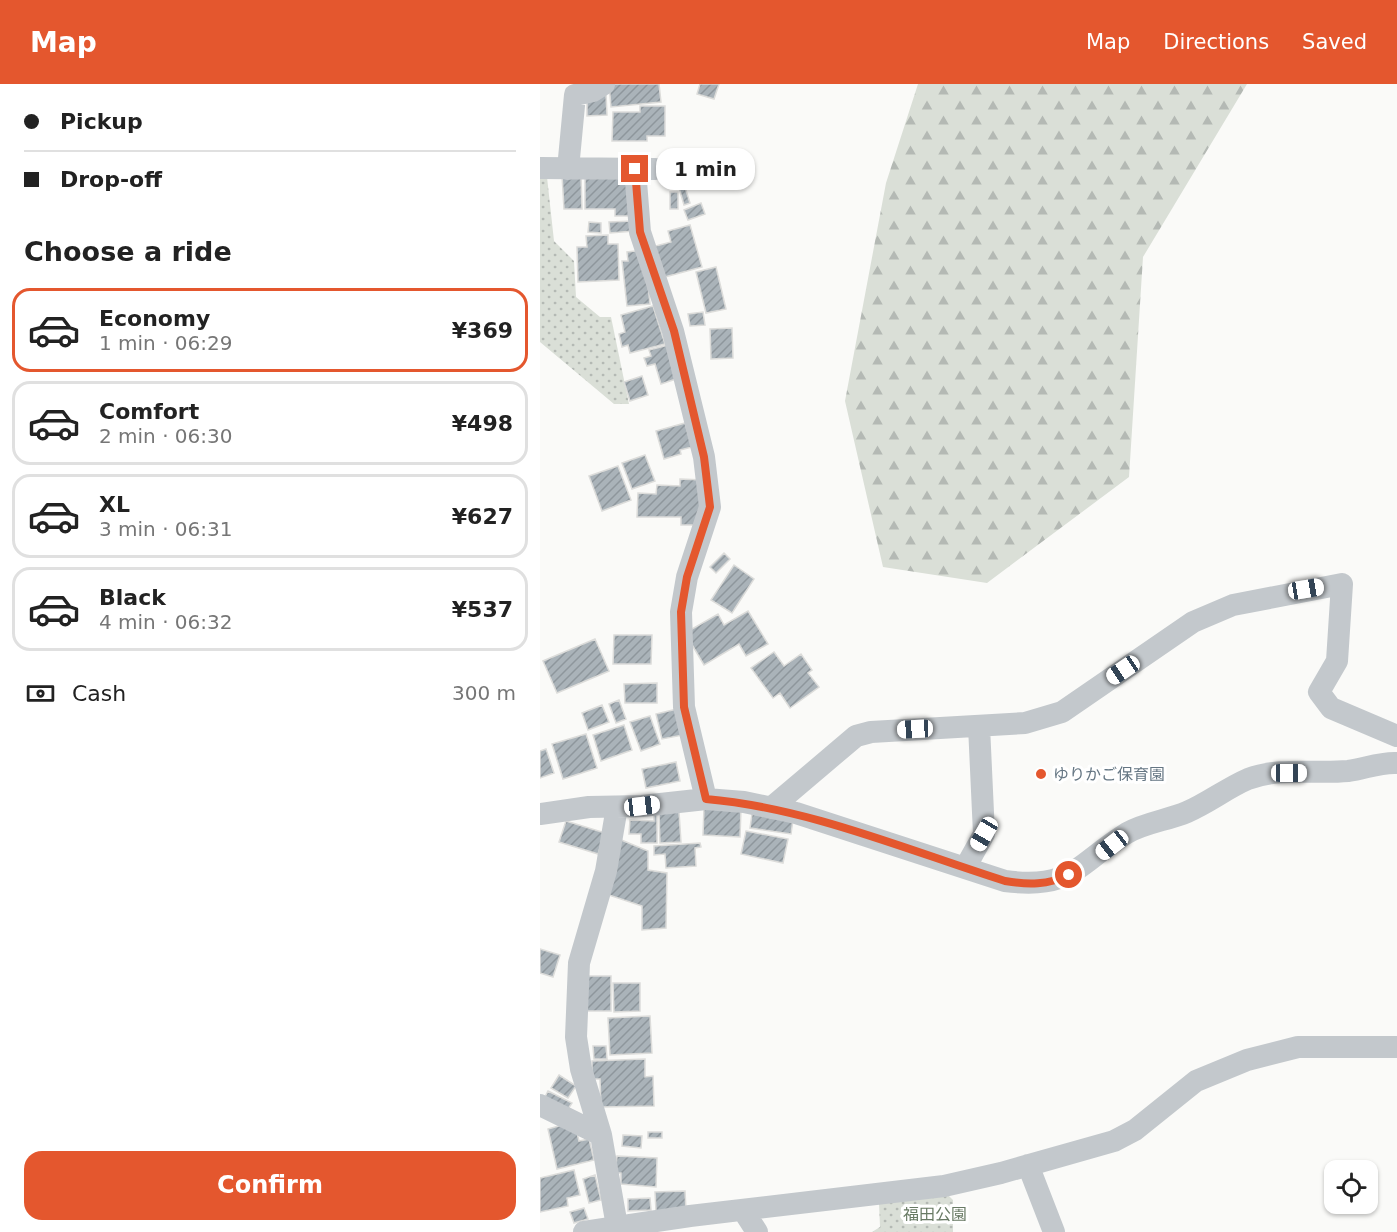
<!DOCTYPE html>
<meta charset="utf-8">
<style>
:root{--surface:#fff;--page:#f2f2f2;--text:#222;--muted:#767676;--line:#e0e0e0;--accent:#e4572e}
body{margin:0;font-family:"DejaVu Sans","Noto Sans JP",sans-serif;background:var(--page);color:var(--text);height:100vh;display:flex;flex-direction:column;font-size:22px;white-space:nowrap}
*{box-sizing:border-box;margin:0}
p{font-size:20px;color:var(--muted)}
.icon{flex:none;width:33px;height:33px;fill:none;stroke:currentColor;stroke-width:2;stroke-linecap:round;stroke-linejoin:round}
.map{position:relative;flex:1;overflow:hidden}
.sheet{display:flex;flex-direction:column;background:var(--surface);width:540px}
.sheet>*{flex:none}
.hud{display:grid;align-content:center;height:132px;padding:0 24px;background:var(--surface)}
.tools{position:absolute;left:784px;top:1076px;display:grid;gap:12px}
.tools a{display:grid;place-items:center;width:54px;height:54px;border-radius:12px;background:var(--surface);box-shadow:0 2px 4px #0004;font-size:30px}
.end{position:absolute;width:27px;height:27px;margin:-14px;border:8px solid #e4572e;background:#fff;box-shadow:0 0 0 3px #fff}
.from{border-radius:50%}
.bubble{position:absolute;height:42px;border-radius:18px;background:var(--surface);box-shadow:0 2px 4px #0004;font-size:20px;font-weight:600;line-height:42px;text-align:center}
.car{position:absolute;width:18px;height:36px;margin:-18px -9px;border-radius:8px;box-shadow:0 0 4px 2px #0007;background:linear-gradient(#fff 24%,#345 0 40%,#fff 0 76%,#345 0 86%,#fff 0)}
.hud b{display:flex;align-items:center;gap:21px;height:57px;font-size:22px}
.hud b+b{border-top:2px solid var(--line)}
.hud i{width:15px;height:15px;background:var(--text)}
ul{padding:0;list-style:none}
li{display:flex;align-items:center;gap:18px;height:84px;margin:0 12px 9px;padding:0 12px;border:3px solid var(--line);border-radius:18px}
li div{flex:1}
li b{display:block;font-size:22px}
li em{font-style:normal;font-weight:600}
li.selected{border-color:var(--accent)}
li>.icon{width:54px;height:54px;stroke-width:1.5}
h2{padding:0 24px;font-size:27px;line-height:72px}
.pay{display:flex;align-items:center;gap:15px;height:66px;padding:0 24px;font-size:22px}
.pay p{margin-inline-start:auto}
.button{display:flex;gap:12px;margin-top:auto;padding:12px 24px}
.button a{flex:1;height:69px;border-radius:18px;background:var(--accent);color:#fff;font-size:24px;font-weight:600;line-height:69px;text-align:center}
header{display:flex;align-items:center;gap:36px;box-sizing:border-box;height:84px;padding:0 30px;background:var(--accent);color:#fff}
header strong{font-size:28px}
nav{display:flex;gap:33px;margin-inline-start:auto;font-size:21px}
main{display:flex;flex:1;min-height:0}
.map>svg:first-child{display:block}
</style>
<header>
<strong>Map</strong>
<nav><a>Map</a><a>Directions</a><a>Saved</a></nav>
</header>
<main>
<section class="sheet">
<div class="hud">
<b><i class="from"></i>Pickup</b>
<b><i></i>Drop-off</b>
</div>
<h2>Choose a ride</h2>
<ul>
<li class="selected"><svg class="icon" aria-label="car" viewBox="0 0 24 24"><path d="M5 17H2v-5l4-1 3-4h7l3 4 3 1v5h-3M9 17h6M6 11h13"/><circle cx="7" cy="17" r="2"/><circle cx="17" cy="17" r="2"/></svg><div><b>Economy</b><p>1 min · 06:29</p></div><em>¥369</em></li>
<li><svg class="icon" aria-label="car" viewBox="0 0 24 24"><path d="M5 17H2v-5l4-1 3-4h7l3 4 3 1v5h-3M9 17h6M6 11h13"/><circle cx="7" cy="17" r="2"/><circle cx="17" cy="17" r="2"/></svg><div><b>Comfort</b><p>2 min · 06:30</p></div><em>¥498</em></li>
<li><svg class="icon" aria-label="car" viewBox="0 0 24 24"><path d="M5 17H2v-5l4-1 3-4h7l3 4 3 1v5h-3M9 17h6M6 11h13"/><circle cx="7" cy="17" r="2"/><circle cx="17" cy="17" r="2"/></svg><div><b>XL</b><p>3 min · 06:31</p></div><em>¥627</em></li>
<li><svg class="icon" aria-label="car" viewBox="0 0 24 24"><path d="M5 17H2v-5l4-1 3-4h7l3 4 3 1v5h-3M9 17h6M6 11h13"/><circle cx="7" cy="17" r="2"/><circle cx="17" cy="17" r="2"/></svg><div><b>Black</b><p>4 min · 06:32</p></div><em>¥537</em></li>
</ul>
<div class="pay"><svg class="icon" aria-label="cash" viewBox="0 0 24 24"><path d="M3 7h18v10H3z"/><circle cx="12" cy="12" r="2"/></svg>Cash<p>300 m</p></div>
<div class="button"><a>Confirm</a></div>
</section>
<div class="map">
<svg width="857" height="1148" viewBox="0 0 857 1148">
<defs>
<pattern id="forest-firs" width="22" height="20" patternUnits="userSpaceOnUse" patternTransform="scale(1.5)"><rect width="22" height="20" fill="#dadfd7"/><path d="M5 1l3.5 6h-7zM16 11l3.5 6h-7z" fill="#b4b9b4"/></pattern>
<pattern id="park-dots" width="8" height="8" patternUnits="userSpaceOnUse" patternTransform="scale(1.5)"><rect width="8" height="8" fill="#dadfd7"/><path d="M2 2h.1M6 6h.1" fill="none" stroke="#b4b9b4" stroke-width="1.8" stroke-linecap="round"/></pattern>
<pattern id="building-hatch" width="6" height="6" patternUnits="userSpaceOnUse" patternTransform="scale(1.5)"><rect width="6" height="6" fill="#aab3b9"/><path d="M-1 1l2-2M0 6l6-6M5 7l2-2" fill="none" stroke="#8e969c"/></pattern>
</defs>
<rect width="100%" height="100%" fill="#fafaf8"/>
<path fill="url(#forest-firs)" d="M378,0H707L603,173L589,393L447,499L343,483L305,317L346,99Z"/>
<path fill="url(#park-dots)" d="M0,93H7L14,157L34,177L36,213L60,233H71L89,320H74L0,258Z
M408,1111L413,1116V1148H332L340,1143L339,1119Z"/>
<path fill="url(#building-hatch)" stroke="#dcdcda" stroke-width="1.5" d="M69,0H119L121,18L71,23Z
M160,0H179L174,15L157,10Z
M47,10H66L67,31L47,32Z
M100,22H125V52H107V57H72L73,28H100Z
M45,90H82V96H92V132H75V125H45Z
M22,91H41L42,125H24Z
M145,103L150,119L144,121L139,104Z
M130,108H138V125H130Z
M161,119L165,130L148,136L144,126Z
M93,137L94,147L70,149L69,138Z
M49,138L61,139V149L48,148Z
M150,141L162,183L121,194L112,163L131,158L128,147Z
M68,151V160H78L79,196L38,198L37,163H47L46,152Z
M104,166L110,220L87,222L82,177H88L87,168Z
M176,183L186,225L166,229L156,188Z
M113,222L125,260L90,269L88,261L82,263L79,250L85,248L81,231Z
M163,228L165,241L150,242L148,230Z
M192,244L193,274L171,275L170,245Z
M132,260L142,293L121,300L115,280L107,282L104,274L111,272L109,266Z
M102,292L108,311L90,317L84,298Z
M145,339L152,363L140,366L141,370L124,375L116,347Z
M105,371L115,397L92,405L82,379Z
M78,382L91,416L62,427L49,392Z
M140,395L163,396L162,441H141V433H97L98,409L116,410L117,401L140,402Z
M184,469L190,475L176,489L170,483Z
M194,481L214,495L192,529L171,516Z
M208,527L228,560L206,572L199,560L164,581L145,549L178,530L184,541Z
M74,551H112L111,580H73Z
M55,555L69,587L17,609L3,577Z
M234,568L244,582L261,570L272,586L268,589L279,603L250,624L240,609L233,614L211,584Z
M117,599V619H85L84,600Z
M79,616L86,635L76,639L69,620Z
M62,621L69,638L48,646L42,629Z
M137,625L143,651L122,655L116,630Z
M110,632L120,660L101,667L90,638Z
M84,641L92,666L61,677L53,651Z
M46,650L57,684L23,695L12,660Z
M6,665L14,689L0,694V667Z
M136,678L140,697L106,704L102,685Z
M164,723L201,725L200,753L163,751Z
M139,728L141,758L120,759L119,729Z
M114,730L117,731V759H101V750H89L90,736L114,737Z
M212,730L253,736L251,750L210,744Z
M26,737L65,749L58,770L19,758Z
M206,747L248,755L243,779L201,770Z
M79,755L108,767V786L127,789L126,844L102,846V822L66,810Z
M160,759L161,763L155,764L156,782L126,784L125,770L114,771V762Z
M0,865L20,871L13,893L0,889Z
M45,892H71V927H45Z
M73,899H100V927L74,928Z
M110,932L112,969L70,971L68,934Z
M53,962H66L67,975H54Z
M105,975V993L113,992L114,1022L61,1023L60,995H52V977Z
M19,991L36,1002L28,1014L11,1004Z
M8,1007L32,1019L28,1025L5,1013Z
M22,1041L37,1049L39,1057L49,1055L54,1076L17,1085L8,1045Z
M108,1048H122V1054H108Z
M83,1051L102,1052L101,1064L82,1062Z
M77,1072L117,1074L116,1103L81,1100V1089H75Z
M34,1086L40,1111L27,1114L28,1122L0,1128V1094Z
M55,1091L61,1116L49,1119L43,1095Z
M145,1107L146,1126L116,1127L115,1108Z
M110,1114L111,1126L88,1127V1115Z
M44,1124L48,1135L34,1139L30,1128Z"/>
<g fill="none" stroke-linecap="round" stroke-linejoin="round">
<path stroke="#c3c8cc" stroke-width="22" d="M0,84L115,85
M28,85L35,11L53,7L64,0
M95,85L100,148L133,247L164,373L170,423L147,493L141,528L144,623L166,715
M77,723L66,787L39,879L36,953L41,985L61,1051L78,1148
M231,724L316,652L331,648L485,639L522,628L653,538L693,521L802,500L797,577L779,608L791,624L857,652
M0,730L49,723L102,722L166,715L204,718L256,729L465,797C532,806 537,780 587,749C604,739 628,736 647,728C668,719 687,704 708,695C739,683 775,690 808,687C825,685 839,678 857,679
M425,784L444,750L439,642
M0,1021L61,1051
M488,1081L514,1148
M203,1126L217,1148
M44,1148L150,1132L404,1102L461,1089L574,1057L595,1046L656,997L707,976L758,963H857"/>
</g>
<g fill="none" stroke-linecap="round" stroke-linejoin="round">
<path stroke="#e4572e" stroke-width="8" d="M95,85L100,148L134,247L164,373L170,423L147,493L141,528L144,623L166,715C269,724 367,766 465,797C488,801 508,801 529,791"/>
</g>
<circle fill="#e4572e" stroke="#fff" stroke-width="2" cx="501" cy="690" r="6"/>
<g text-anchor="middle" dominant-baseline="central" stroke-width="6" stroke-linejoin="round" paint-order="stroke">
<g font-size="16" fill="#657683" stroke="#fff" text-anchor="start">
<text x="513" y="690">ゆりかご保育園</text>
</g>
<g font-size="16" fill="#687a64" stroke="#fff">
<text x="395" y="1130">福田公園</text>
</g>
</g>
</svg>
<div class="tools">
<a><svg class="icon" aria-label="locate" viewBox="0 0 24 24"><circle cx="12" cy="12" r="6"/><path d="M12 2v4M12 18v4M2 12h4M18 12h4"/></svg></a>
</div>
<i class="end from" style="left:529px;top:791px"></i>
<i class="end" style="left:95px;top:85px"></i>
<div class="bubble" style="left:116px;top:64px;width:99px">1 min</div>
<i class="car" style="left:766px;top:505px;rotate:81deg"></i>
<i class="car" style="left:583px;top:586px;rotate:236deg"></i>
<i class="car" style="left:375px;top:645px;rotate:267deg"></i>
<i class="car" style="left:749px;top:689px;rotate:90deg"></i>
<i class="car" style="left:102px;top:722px;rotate:83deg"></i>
<i class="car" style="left:444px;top:750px;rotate:210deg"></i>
<i class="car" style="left:572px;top:761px;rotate:232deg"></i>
</div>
</main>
